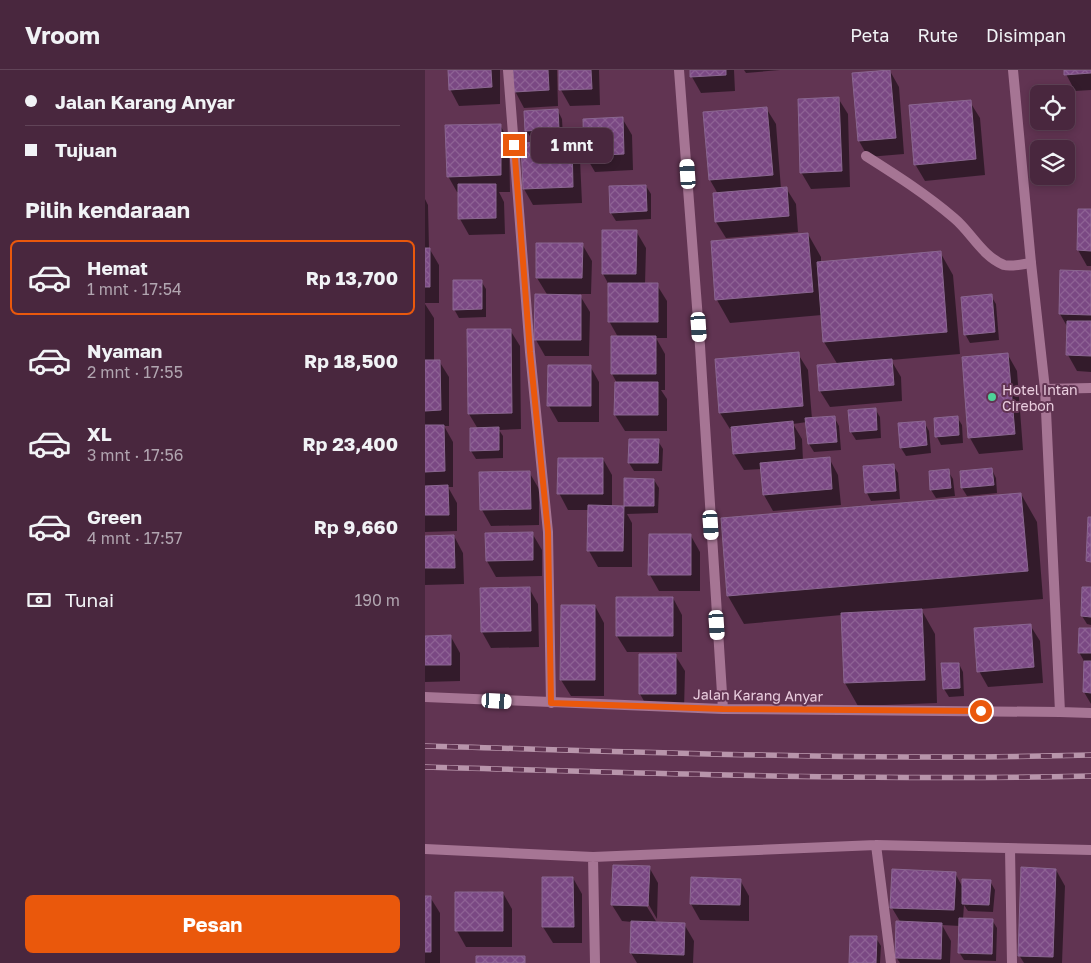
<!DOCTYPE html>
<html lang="id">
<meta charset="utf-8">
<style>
:root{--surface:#49273e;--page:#502f45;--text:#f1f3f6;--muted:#b1a5b0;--line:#614458;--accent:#ea580c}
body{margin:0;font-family:"Golos Text",sans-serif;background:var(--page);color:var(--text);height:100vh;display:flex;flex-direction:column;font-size:19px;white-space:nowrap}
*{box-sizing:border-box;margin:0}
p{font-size:16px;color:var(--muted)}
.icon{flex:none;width:28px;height:28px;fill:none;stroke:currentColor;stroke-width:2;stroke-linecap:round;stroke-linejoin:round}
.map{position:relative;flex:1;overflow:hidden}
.details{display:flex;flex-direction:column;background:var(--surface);width:425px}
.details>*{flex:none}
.guide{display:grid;align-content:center;height:110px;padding:0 25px;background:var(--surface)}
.controls{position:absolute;left:605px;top:15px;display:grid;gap:10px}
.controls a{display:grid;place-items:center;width:45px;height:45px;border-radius:8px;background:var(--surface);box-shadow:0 2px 8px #0003,0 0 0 1px var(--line);font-size:25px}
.end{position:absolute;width:22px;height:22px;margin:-11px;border:6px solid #ea580c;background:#fff;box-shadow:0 0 0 2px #fff}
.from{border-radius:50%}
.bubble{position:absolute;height:35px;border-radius:8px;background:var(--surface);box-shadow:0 2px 8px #0003,0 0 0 1px var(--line);font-size:16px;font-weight:700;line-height:35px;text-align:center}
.car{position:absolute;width:15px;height:30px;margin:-15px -8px;border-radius:6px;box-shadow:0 0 4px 1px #0007;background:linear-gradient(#fff 24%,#345 0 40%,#fff 0 76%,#345 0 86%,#fff 0)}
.guide b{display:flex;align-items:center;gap:18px;height:48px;font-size:19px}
.guide b+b{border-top:1px solid var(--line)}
.guide i{width:12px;height:12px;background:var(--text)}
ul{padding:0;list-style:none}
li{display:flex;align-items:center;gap:15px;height:75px;margin:0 10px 8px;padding:0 15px;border:2px solid transparent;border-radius:8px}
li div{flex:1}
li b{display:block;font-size:19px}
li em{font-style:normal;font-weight:700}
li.current{border-color:var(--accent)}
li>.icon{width:45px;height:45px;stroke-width:1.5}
h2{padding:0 25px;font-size:22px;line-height:60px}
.pay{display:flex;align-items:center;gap:12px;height:55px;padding:0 25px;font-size:19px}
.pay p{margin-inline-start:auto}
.primary-button{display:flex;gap:10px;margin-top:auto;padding:10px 25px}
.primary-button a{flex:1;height:58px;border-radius:8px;background:var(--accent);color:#fff;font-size:20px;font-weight:700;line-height:58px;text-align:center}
header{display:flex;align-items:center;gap:30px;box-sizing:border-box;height:70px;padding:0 25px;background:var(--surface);border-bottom:1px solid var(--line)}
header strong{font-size:24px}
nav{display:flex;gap:28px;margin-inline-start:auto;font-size:18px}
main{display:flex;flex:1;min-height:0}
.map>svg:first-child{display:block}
</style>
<header>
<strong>Vroom</strong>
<nav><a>Peta</a><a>Rute</a><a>Disimpan</a></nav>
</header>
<main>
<section class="details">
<div class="guide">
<b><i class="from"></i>Jalan Karang Anyar</b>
<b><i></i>Tujuan</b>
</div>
<h2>Pilih kendaraan</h2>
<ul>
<li class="current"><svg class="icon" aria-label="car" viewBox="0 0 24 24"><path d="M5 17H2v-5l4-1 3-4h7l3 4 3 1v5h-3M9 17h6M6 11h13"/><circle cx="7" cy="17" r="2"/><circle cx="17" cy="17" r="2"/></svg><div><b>Hemat</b><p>1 mnt · 17:54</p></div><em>Rp 13,700</em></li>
<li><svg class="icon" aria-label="car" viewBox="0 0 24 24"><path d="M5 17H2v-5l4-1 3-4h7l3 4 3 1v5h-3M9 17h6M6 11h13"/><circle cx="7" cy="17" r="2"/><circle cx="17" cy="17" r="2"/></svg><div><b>Nyaman</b><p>2 mnt · 17:55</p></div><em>Rp 18,500</em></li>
<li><svg class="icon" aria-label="car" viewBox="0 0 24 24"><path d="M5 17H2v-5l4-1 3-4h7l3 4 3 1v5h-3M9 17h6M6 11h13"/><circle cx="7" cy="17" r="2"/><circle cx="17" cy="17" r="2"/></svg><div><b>XL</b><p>3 mnt · 17:56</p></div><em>Rp 23,400</em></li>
<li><svg class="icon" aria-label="car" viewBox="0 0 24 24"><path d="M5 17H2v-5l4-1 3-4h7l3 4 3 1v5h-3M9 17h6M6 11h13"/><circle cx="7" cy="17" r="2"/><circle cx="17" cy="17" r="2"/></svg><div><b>Green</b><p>4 mnt · 17:57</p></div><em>Rp 9,660</em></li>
</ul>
<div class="pay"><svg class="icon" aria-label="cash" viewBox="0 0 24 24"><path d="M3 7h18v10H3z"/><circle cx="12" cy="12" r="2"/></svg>Tunai<p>190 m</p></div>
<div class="primary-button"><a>Pesan</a></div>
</section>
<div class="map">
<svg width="666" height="893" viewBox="0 0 666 893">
<defs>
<pattern id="building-cross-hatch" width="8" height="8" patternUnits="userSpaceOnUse" patternTransform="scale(1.25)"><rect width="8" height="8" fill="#7a4883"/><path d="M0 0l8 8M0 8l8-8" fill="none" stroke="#8d6194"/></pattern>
</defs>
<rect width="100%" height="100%" fill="#613452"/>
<path fill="#0007" d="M24,0H75V34L34,36L25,19Z
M89,0H132L133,36L99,38L90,21Z
M135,0H174L175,35L145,36L136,20Z
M266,0H309L310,21L276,23L267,7Z
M319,0H355L321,3Z
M640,0H666V20L650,21L641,4Z
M465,1L474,17L479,84L443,87L434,71Z
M413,28L423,44L425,117L386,119L376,102Z
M545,32L555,48L560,105L500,111L490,94Z
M341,38L351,54L356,119L361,118L371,134L373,162L301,168L291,152L293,124L285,110Z
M133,41L137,49L138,67L106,68L101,60Z
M197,48L207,65L208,100L170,102L160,85Z
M75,55L84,71L85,122H74L79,132L80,164L44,165L35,149L34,122H32L23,106Z
M146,73L155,89L157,133L108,135L99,119Z
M221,116L226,124V149L191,151L186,143Z
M0,129L3,135L4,178L14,195V233H0Z
M666,140V196H662L653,180Z
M211,161L221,178L220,215H232L242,231V268H231L240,284V320H236L242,329V361H200L190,345L192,313L187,304L193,267L184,251V215L178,204Z
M383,164L396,187V193L515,182L528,205L535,284L466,290L476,307L477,331L405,337L395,321L393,297L413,295L399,272L397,245L305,253L292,230Z
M157,174L167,191L166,224H154L165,242L164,286H120L111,270L123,226L112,208Z
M666,202V302L652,301L643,285V258L635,244Z
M56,211L61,219V247L34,248L29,239Z
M566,226L571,234L574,270L545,273L540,264Z
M0,234L9,248V291H14L24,307V356H19L28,372V417H23L32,433V461L0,462Z
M85,260L95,276L96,359L74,360L78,366V388L51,389L46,381L53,359L44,344Z
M373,284L383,300L387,349L409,347L414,356L416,380L389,382L384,374L382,352L368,354L377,369L378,391L404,388L413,405L416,435L348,441L339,425L337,399L319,400L309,384L307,359H305L295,343Z
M583,285L592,301L598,380L554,384L545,368Z
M165,296L174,312V352H133L124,336Z
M450,339L455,347L456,368L431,370L426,362Z
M532,347L537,355L538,373L516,375L512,367Z
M499,352L504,361L506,383L481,386L476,378Z
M205,370L233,371L238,379L237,401H209L204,393Z
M178,389L187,405V437H200V410H229L234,418L233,443L202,444L207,453V497H173L164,481V440H143L134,423Z
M468,395L473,403L475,429L446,431L442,423Z
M567,400L571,408L572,423L542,426L537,418Z
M523,401L528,409L530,426L511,428L506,420Z
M104,402L114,419V455L66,456L57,440Z
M596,424L612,452L618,529L496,539L510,564L512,633L433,636L420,613L417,545L319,554L303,526L298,449Z
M107,463L117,480V506L71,507L62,491Z
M29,466L38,483L39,514L0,515V467Z
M266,466L275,482V521H234L225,505Z
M104,518L113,534L114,577L66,578L57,562Z
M658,518L666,519V555L662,554L657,546Z
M248,528L257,545V582H202L192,566Z
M170,536L179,553V626H146L136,610Z
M605,555L615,571L618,613L563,617L554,601Z
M666,560V634L659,622L661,591H659L654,582Z
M0,567H26L35,583V611L0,612Z
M250,585L260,601L259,640H224L215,624Z
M534,594L538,602L539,626L524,627L519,619Z
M224,797L233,813L232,849L221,830L219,832L232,853L259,854L269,871L268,893H212L206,883L207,852L197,851L187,835Z
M631,800L640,816L637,893H599L594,885Z
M530,803L538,818L565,811L570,820L568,842L543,841L539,835L538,849L567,850L572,858L571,891L539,890L534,882L535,856L517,855L526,871L525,893H475L471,887L476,853L467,838Z
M118,808H148L157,824V873H128L118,857Z
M315,810L324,826V851L275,850L266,834Z
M78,823L87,839V877H41L32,861Z
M0,827H5L15,843V893H0Z
M451,868L456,876L455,893H425Z"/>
<path fill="url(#building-cross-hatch)" stroke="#8a6690" d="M23,0H66L67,17L24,20Z
M88,0H123L124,20L89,22Z
M134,0H166L167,19L134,20Z
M265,0H301V5L265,7Z
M465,0L471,68L433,71L427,3Z
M639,0H666V3L639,5Z
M414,27L417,101L375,103L373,29Z
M546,30L551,89L489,95L484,35Z
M342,37L348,105L284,110L278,42Z
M133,39L134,59L100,61L99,41Z
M198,47L199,84L159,86L158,49Z
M76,54V105L22,107L20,55Z
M147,71L148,117L98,119L96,73Z
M33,114H71V148L33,149Z
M221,115L222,141L185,143L184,116Z
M362,117L364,146L290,152L288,123Z
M653,139H666V181L652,180Z
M177,160H212L211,204H177Z
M383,163L388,222L290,230L286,171Z
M111,173H158L157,208H111Z
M0,178H5V217H0Z
M516,181L522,262L398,272L392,192Z
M635,200L666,201V245L634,244Z
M28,210H57V239L28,240Z
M183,213H233V252H183Z
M110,224L156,225V270H109Z
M567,224L570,262L539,265L536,227Z
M642,251H666V286L641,285Z
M42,259H86L87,343L43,344Z
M186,266H231V304H186Z
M374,282L378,336L294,343L290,289Z
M583,283L590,364L543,368L537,287Z
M467,289L469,315L394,321L392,295Z
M0,290H15L16,340L0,341Z
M123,295H166V336H122Z
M190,312H233V345H189Z
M451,338L452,360L425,362L423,340Z
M410,346L412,372L383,374L380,348Z
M533,346L534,365L510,367L509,348Z
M368,351L370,379L308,384L306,357Z
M500,351L502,375L475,378L473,353Z
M0,355H19L20,401L0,402Z
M74,357V380L45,381V358Z
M204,369H234L233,393H203Z
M405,387L407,419L338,425L335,393Z
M133,388H178V424H132Z
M469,394L471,421L440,423L438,396Z
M567,398L569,415L536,418L535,401Z
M524,399L526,418L505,420L504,401Z
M105,401L106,439L55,440L54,402Z
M199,408L229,409V436H199Z
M23,415L24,445H0V416Z
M596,423L603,501L302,526L296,448Z
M163,435L199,436L198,481H162Z
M663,447H666V492L661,491Z
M108,462V490L61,491L60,463Z
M224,464H266V505H223Z
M29,465L30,498H0V466Z
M105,517L106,561L56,562L55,518Z
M657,517H666V547L656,546Z
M191,527H248V566H191Z
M136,535H170V610H135Z
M497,539L500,610L419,613L416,543Z
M606,554L609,597L552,602L549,558Z
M654,558H666V583H653Z
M26,565V595H0V566Z
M214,584H251V624H214Z
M659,591H666V623L658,622Z
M516,593H534L535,618L518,619Z
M188,795L225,796L223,836L186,835Z
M596,797L631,799L628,887L593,886Z
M467,799L531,802L529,840L465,838Z
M117,807H148L149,857H117Z
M266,807L316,809L315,835L265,834Z
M537,809L566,810L564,835L537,834Z
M30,822H78V861H30Z
M0,826H6V882H0Z
M534,848L568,849L567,884L533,883Z
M206,851L260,853L259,885L205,883Z
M471,851L517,853L516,889L470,888Z
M425,866H452L451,893H424Z
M51,886H100V893H51Z"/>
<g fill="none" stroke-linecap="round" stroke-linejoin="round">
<path stroke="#a67594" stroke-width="10" d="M441,86C471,105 501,124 529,148C546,162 557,186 579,195C586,197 598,194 606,193"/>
<path stroke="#a67594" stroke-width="10" d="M83,0L105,282L123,462L126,633
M254,0L275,276L298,639
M588,0L606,193L620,319L635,642
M620,319L666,318
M0,627L298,639L635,642L666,643
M451,775L466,893
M0,779L168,787L451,775L666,780
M585,779L587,893
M168,787L170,893"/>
<g stroke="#b895ab" stroke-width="5.5">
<path id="rail" d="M0,676C222,682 444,691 666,685
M0,697C222,703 444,711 666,706"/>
</g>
<use href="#rail" stroke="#613452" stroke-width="4" stroke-dasharray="11" stroke-linecap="butt"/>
</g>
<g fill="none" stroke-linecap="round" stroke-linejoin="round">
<path stroke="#ea580c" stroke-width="6" d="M89,75L105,282L123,462L126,633L298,639L556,641"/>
</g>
<circle fill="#4ed399" stroke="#613452" stroke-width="2" cx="567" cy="327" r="5"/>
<g text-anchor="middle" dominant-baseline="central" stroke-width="4" stroke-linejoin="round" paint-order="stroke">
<g font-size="14" fill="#eacedf" stroke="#613452" text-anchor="start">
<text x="577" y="319">Hotel Intan<tspan x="577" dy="16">Cirebon</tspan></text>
</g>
<g font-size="14" fill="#eacedf" stroke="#613452">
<text transform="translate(333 625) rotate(1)">Jalan Karang Anyar</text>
</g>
</g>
</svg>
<div class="controls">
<a><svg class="icon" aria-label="locate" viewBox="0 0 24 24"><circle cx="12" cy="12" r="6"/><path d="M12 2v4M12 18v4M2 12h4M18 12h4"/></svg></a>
<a><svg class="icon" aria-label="layers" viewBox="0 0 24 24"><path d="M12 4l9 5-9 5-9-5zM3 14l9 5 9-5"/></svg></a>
</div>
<i class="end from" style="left:556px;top:641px"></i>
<i class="end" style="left:89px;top:75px"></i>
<div class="bubble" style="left:106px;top:58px;width:82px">1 mnt</div>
<i class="car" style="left:263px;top:104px;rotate:356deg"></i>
<i class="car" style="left:274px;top:257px;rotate:176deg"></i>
<i class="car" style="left:286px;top:455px;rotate:176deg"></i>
<i class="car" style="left:292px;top:555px;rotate:176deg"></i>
<i class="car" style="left:72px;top:631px;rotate:93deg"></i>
</div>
</main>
